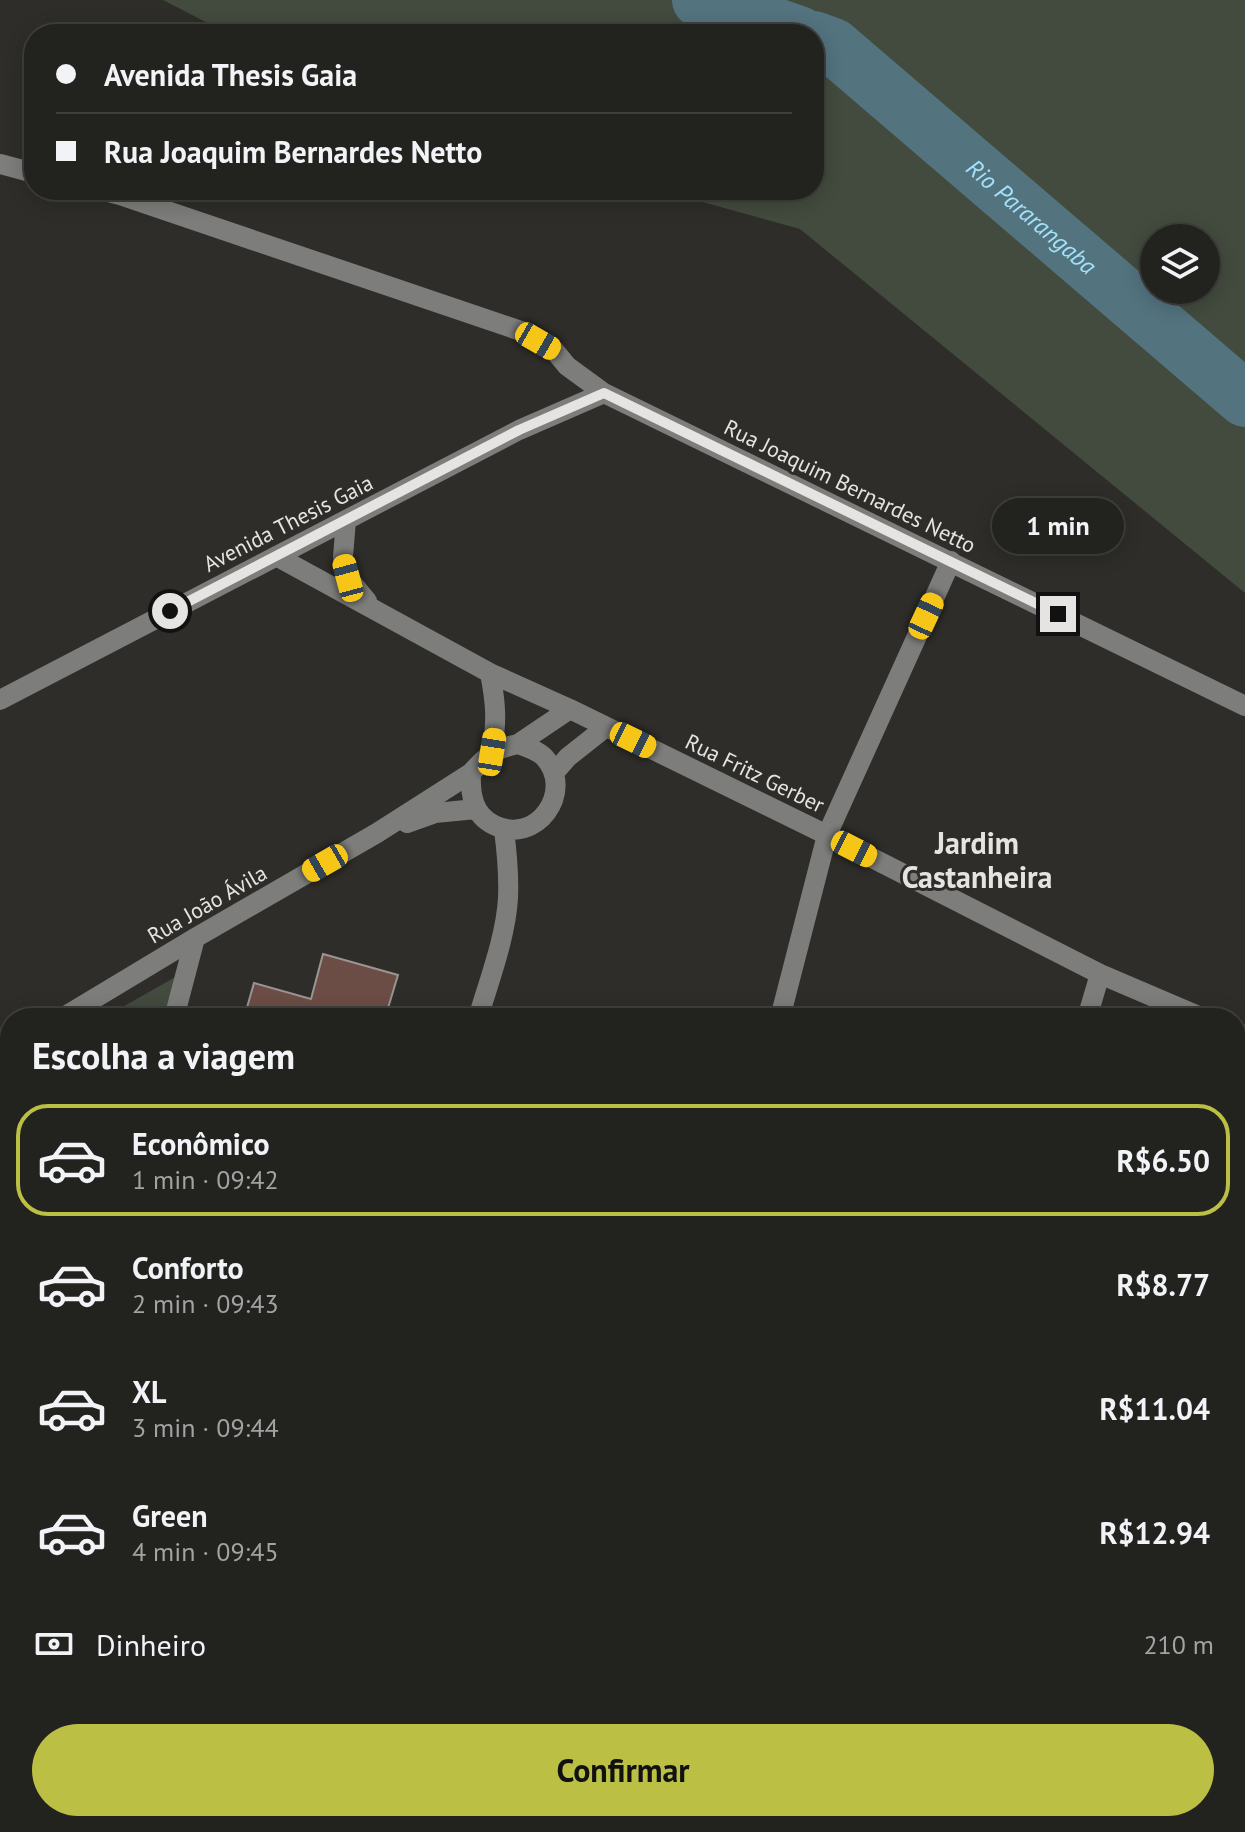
<!DOCTYPE html>
<html lang="pt">
<meta charset="utf-8">
<style>
:root{--surface:#22221f;--page:#2e2f2c;--text:#f1f3f6;--muted:#a2a4a4;--line:#3f3f3d;--accent:#bbc045}
body{margin:0;font-family:"PT Sans",sans-serif;background:var(--page);color:var(--text);height:100vh;display:flex;flex-direction:column;font-size:30px;white-space:nowrap}
*{box-sizing:border-box;margin:0}
p{font-size:26px;color:var(--muted)}
.icon{flex:none;width:44px;height:44px;fill:none;stroke:currentColor;stroke-width:2;stroke-linecap:round;stroke-linejoin:round}
.map{position:relative;flex:1;overflow:hidden}
.drawer{position:absolute;left:0px;top:1008px;width:1246px;height:824px;display:flex;flex-direction:column;background:var(--surface);border-radius:32px 32px 0 0;box-shadow:0 4px 20px #0003,0 0 0 2px var(--line)}
.drawer>*{flex:none}
.hud{position:absolute;left:24px;top:24px;width:800px;height:176px;border-radius:32px;box-shadow:0 4px 20px #0003,0 0 0 2px var(--line);display:grid;align-content:center;height:176px;padding:0 32px;background:var(--surface)}
.fabs{position:absolute;left:1140px;top:224px;display:grid;gap:16px}
.fabs a{display:grid;place-items:center;width:80px;height:80px;border-radius:50%;background:var(--surface);box-shadow:0 4px 20px #0003,0 0 0 2px var(--line);font-size:40px}
.end{position:absolute;width:36px;height:36px;margin:-18px;border:10px solid #e5e4e2;background:#111;box-shadow:0 0 0 4px #111}
.from{border-radius:50%}
.bubble{position:absolute;height:56px;border-radius:28px;background:var(--surface);box-shadow:0 4px 20px #0003,0 0 0 2px var(--line);font-size:26px;font-weight:800;line-height:56px;text-align:center}
.car{position:absolute;width:24px;height:48px;margin:-24px -12px;border-radius:10px;box-shadow:0 0 6px 2px #0007;background:linear-gradient(#f5c518 24%,#345 0 40%,#f5c518 0 76%,#345 0 86%,#f5c518 0)}
.hud b{display:flex;align-items:center;gap:28px;height:76px;font-size:30px}
.hud b+b{border-top:2px solid var(--line)}
.hud i{width:20px;height:20px;background:var(--text)}
ul{padding:0;list-style:none}
li{display:flex;align-items:center;gap:24px;height:112px;margin:0 16px 12px;padding:0 16px;border:4px solid transparent;border-radius:32px}
li div{flex:1}
li b{display:block;font-size:30px}
li em{font-style:normal;font-weight:800}
li.active{border-color:var(--accent)}
li>.icon{width:72px;height:72px;stroke-width:1.5}
h2{padding:0 32px;font-size:36px;line-height:96px}
.pay{display:flex;align-items:center;gap:20px;height:88px;padding:0 32px;font-size:30px}
.pay p{margin-inline-start:auto}
.cta{display:flex;gap:16px;margin-top:auto;padding:16px 32px}
.cta a{flex:1;height:92px;border-radius:48px;background:var(--accent);color:#111;font-size:32px;font-weight:800;line-height:92px;text-align:center}
.map>svg:first-child{display:block}
</style>
<div class="map">
<svg width="1245" height="1832" viewBox="0 0 1245 1832">
<rect width="100%" height="100%" fill="#2e2d29"/>
<path fill="#424b3d" fill-rule="evenodd" d="M163,0H1245V593L800,229L659,190H814V34H229ZM1206,238V290H1154V238Z
M179,975L166,1018H103Z
M10,1072V1545L0,1578V1078Z"/>
<g fill="none" stroke-linecap="round" stroke-linejoin="round">
<g stroke="#53737f" stroke-width="56">
<path d="M700,0L799,34"/>
<path id="s1" d="M814,39L833,46L1245,399"/>
</g>
</g>
<path fill="#6b4d45" stroke="#9a9593" stroke-width="2" d="M323,954L398,975L385,1018H244L254,983L311,999Z"/>
<g fill="none" stroke-linecap="round" stroke-linejoin="round">
<path stroke="#7d7d7b" stroke-width="20" d="M0,164L34,173
M101,190L120,195L521,331L554,350L567,366L604,393L1245,706
M346,520L343,557L348,578L367,601
M276,556L490,673L570,709L827,835L1100,974L1203,1018
M490,673C496,704 497,720 492,752
M0,700L519,430L604,393
M518,744C527,747 539,751 545,758C575,792 536,846 494,825C473,815 470,794 471,773C487,755 494,749 518,744Z
M518,744L570,709
M554,773L568,757L606,727
M407,823L435,813L476,809
M62,1018L195,938L377,833L471,773
M174,1018L195,938
M478,1018C489,981 506,936 508,898C509,875 507,853 504,830
M780,1018L827,835L951,561
M1087,1018L1100,974
M1236,1032L1245,1036
M0,1055L10,1049
M1236,1561L1245,1528
M0,1658L10,1621
M1236,1661L1245,1658
M258,1832L260,1822
M567,1832L570,1822
M855,1832L872,1822"/>
</g>
<g fill="none" stroke-linecap="round" stroke-linejoin="round">
<path stroke="#e5e4e2" stroke-width="10" d="M170,611L519,430L604,393L1058,614"/>
</g>
<g text-anchor="middle" dominant-baseline="central" stroke-width="6" stroke-linejoin="round" paint-order="stroke">
<g font-size="22" fill="#e5e4e2" stroke="#2e2d29">
<text transform="translate(850 486) rotate(26)">Rua Joaquim Bernardes Netto</text>
<text transform="translate(288 523) rotate(-27)">Avenida Thesis Gaia</text>
<text transform="translate(755 773) rotate(26)">Rua Fritz Gerber</text>
<text transform="translate(207 904) rotate(-30)">Rua João Ávila</text>
</g>
<g font-size="24" font-style="italic" fill="#a3e2fa" stroke="#2e2d29">
<text stroke="none"><textPath href="#s1" startOffset="282">Rio Pararangaba</textPath></text>
</g>
<g font-size="30" font-weight="bold" fill="#e5e4e2" stroke="#2e2d29">
<text x="977" y="842">Jardim<tspan x="977" dy="34">Castanheira</tspan></text>
</g>
</g>
</svg>
<div class="fabs">
<a><svg class="icon" aria-label="layers" viewBox="0 0 24 24"><path d="M12 4l9 5-9 5-9-5zM3 14l9 5 9-5"/></svg></a>
</div>
<i class="end from" style="left:170px;top:611px"></i>
<i class="end" style="left:1058px;top:614px"></i>
<div class="bubble" style="left:992px;top:498px;width:132px">1 min</div>
<i class="car" style="left:538px;top:341px;rotate:120deg"></i>
<i class="car" style="left:348px;top:578px;rotate:345deg"></i>
<i class="car" style="left:926px;top:616px;rotate:25deg"></i>
<i class="car" style="left:633px;top:740px;rotate:116deg"></i>
<i class="car" style="left:492px;top:752px;rotate:9deg"></i>
<i class="car" style="left:854px;top:849px;rotate:117deg"></i>
<i class="car" style="left:325px;top:863px;rotate:240deg"></i>
<div class="hud">
<b><i class="from"></i>Avenida Thesis Gaia</b>
<b><i></i>Rua Joaquim Bernardes Netto</b>
</div>
<section class="drawer">
<h2>Escolha a viagem</h2>
<ul>
<li class="active"><svg class="icon" aria-label="car" viewBox="0 0 24 24"><path d="M5 17H2v-5l4-1 3-4h7l3 4 3 1v5h-3M9 17h6M6 11h13"/><circle cx="7" cy="17" r="2"/><circle cx="17" cy="17" r="2"/></svg><div><b>Econômico</b><p>1 min · 09:42</p></div><em>R$6.50</em></li>
<li><svg class="icon" aria-label="car" viewBox="0 0 24 24"><path d="M5 17H2v-5l4-1 3-4h7l3 4 3 1v5h-3M9 17h6M6 11h13"/><circle cx="7" cy="17" r="2"/><circle cx="17" cy="17" r="2"/></svg><div><b>Conforto</b><p>2 min · 09:43</p></div><em>R$8.77</em></li>
<li><svg class="icon" aria-label="car" viewBox="0 0 24 24"><path d="M5 17H2v-5l4-1 3-4h7l3 4 3 1v5h-3M9 17h6M6 11h13"/><circle cx="7" cy="17" r="2"/><circle cx="17" cy="17" r="2"/></svg><div><b>XL</b><p>3 min · 09:44</p></div><em>R$11.04</em></li>
<li><svg class="icon" aria-label="car" viewBox="0 0 24 24"><path d="M5 17H2v-5l4-1 3-4h7l3 4 3 1v5h-3M9 17h6M6 11h13"/><circle cx="7" cy="17" r="2"/><circle cx="17" cy="17" r="2"/></svg><div><b>Green</b><p>4 min · 09:45</p></div><em>R$12.94</em></li>
</ul>
<div class="pay"><svg class="icon" aria-label="cash" viewBox="0 0 24 24"><path d="M3 7h18v10H3z"/><circle cx="12" cy="12" r="2"/></svg>Dinheiro<p>210 m</p></div>
<div class="cta"><a>Confirmar</a></div>
</section>
</div>
